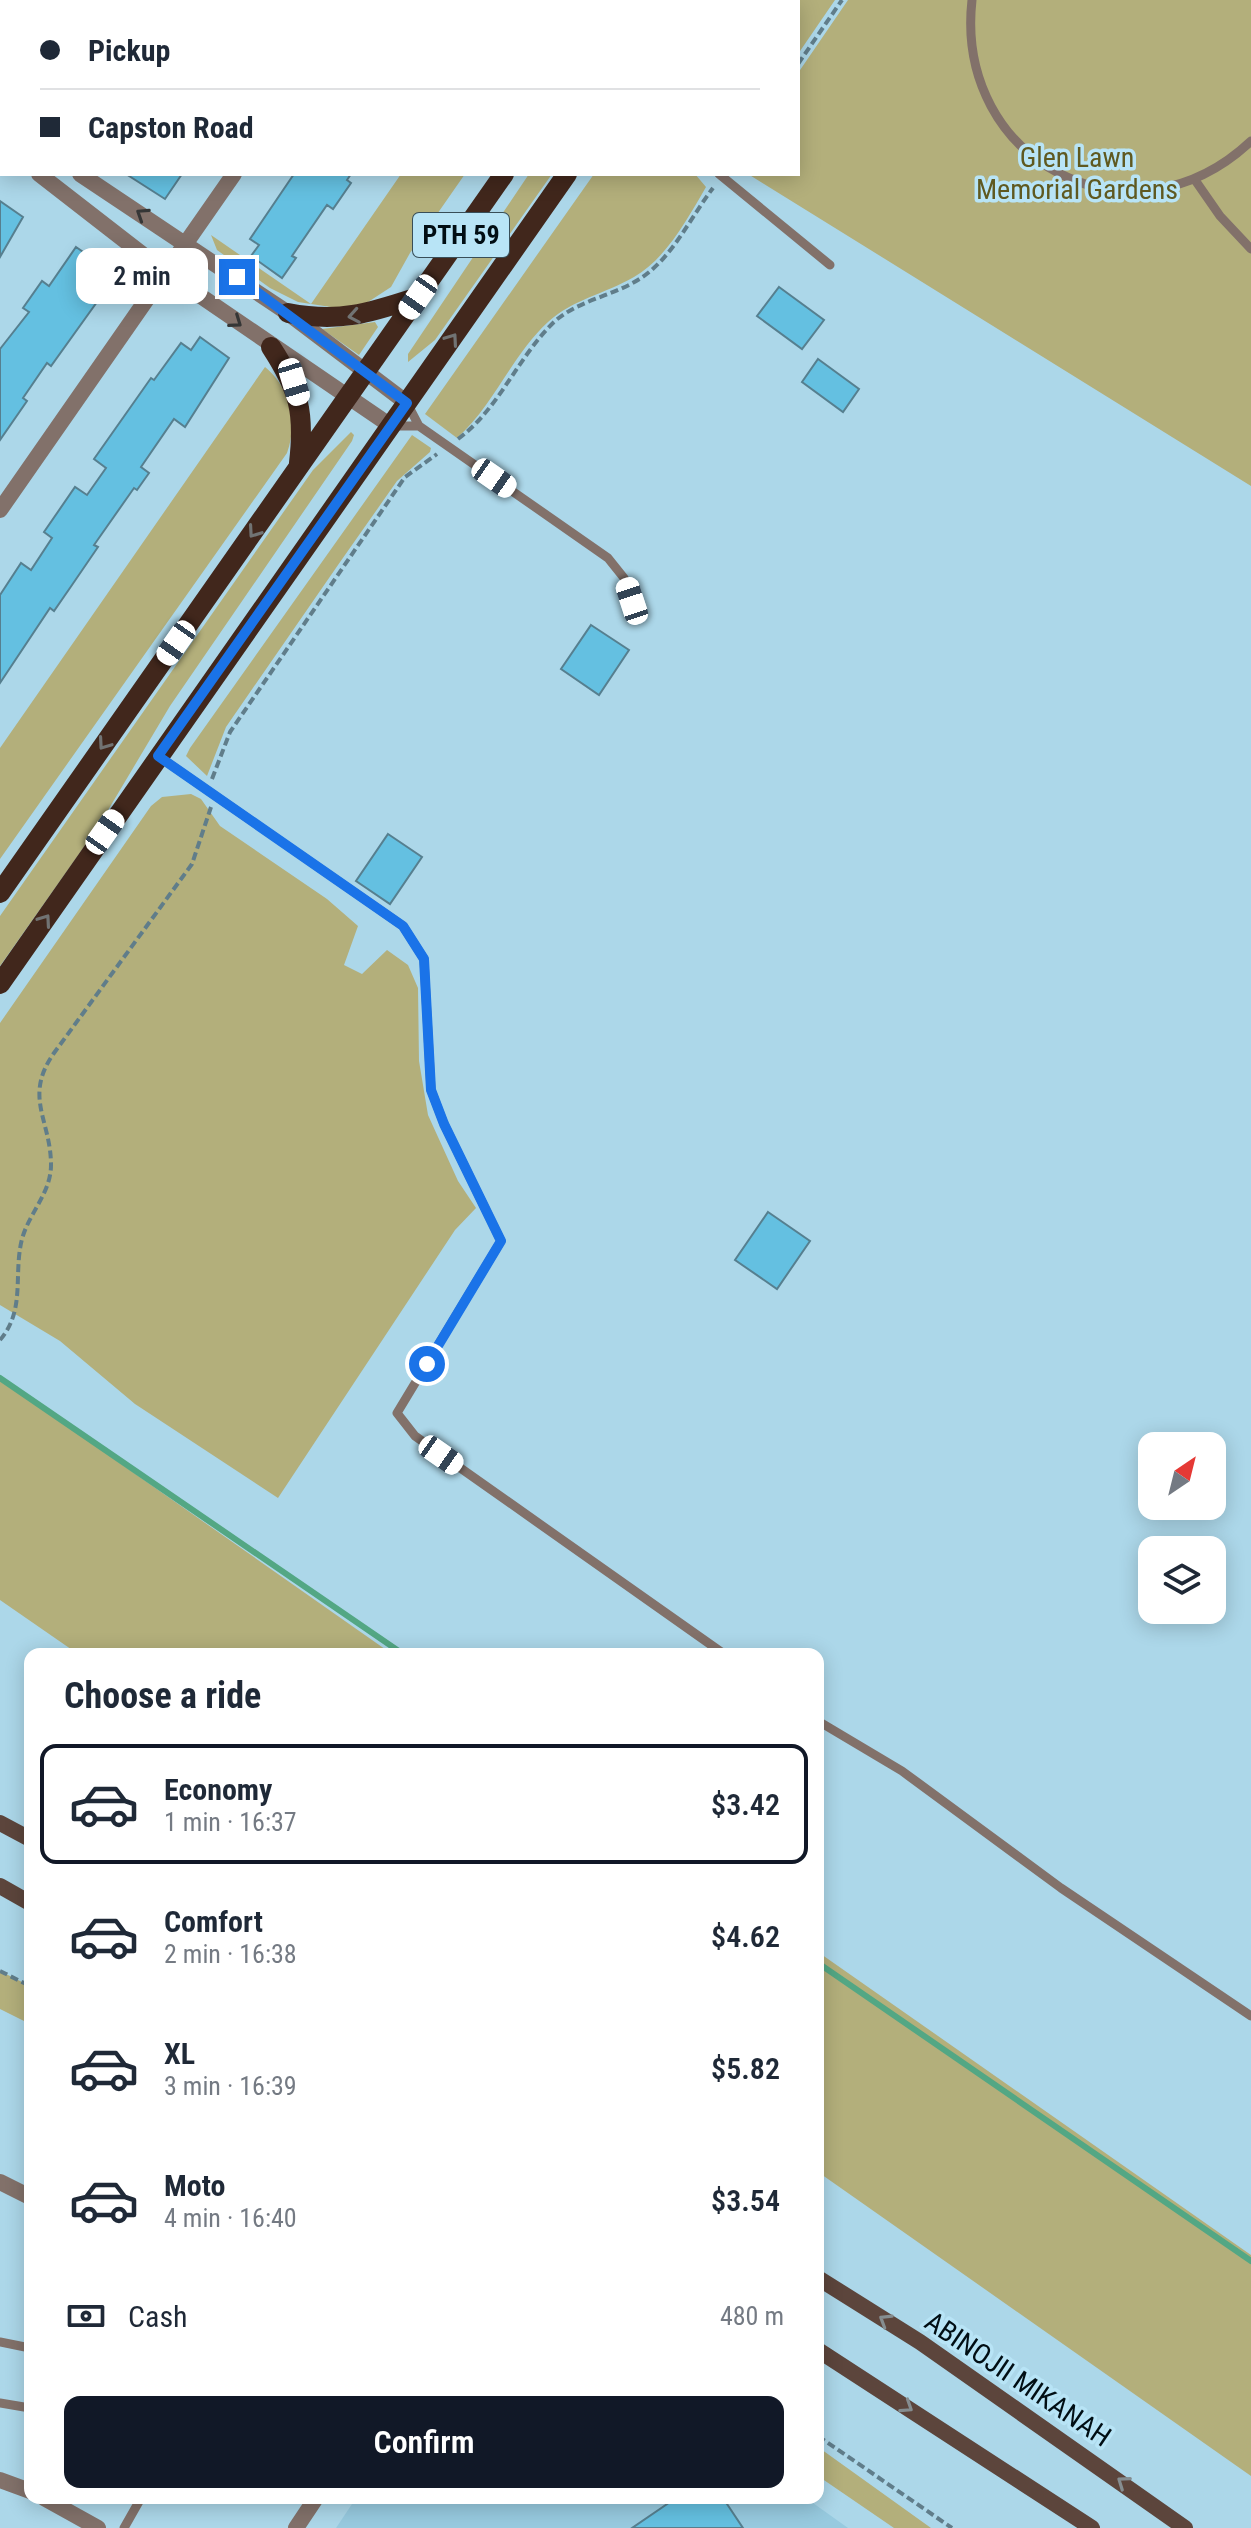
<!DOCTYPE html>
<meta charset="utf-8">
<style>
:root{--surface:#fff;--page:#f6f6f7;--text:#1f2937;--muted:#747a83;--line:#e0e1e3;--accent:#111827}
body{margin:0;font-family:"Roboto Condensed",sans-serif;background:var(--page);color:var(--text);height:100vh;display:flex;flex-direction:column;font-size:30px;white-space:nowrap}
*{box-sizing:border-box;margin:0}
p{font-size:26px;color:var(--muted)}
.icon{flex:none;width:44px;height:44px;fill:none;stroke:currentColor;stroke-width:2;stroke-linecap:round;stroke-linejoin:round}
.map{position:relative;flex:1;overflow:hidden}
.panel{position:absolute;left:24px;top:1648px;width:800px;height:856px;display:flex;flex-direction:column;background:var(--surface);border-radius:16px;box-shadow:0 4px 20px #0003}
.panel>*{flex:none}
.top-card{position:absolute;left:0px;top:0px;width:800px;height:176px;box-shadow:0 4px 20px #0003;display:grid;align-content:center;height:176px;padding:0 40px;background:var(--surface)}
.needle{width:52px;rotate:35deg}
.buttons{position:absolute;left:1138px;top:1432px;display:grid;gap:16px}
.buttons a{display:grid;place-items:center;width:88px;height:88px;border-radius:16px;background:var(--surface);box-shadow:0 4px 20px #0003;font-size:40px}
.end{position:absolute;width:36px;height:36px;margin:-18px;border:10px solid #1a73e8;background:#fff;box-shadow:0 0 0 4px #fff}
.from{border-radius:50%}
.bubble{position:absolute;height:56px;border-radius:16px;background:var(--surface);box-shadow:0 4px 20px #0003;font-size:26px;font-weight:600;line-height:56px;text-align:center}
.car{position:absolute;width:24px;height:48px;margin:-24px -12px;border-radius:10px;box-shadow:0 0 6px 2px #0007;background:linear-gradient(#fff 24%,#345 0 40%,#fff 0 76%,#345 0 86%,#fff 0)}
.top-card b{display:flex;align-items:center;gap:28px;height:76px;font-size:30px}
.top-card b+b{border-top:2px solid var(--line)}
.top-card i{width:20px;height:20px;background:var(--text)}
ul{padding:0;list-style:none}
li{display:flex;align-items:center;gap:24px;height:120px;margin:0 16px 12px;padding:0 24px;border:4px solid transparent;border-radius:16px}
li div{flex:1}
li b{display:block;font-size:30px}
li em{font-style:normal;font-weight:600}
li.selected{border-color:var(--accent)}
li>.icon{width:72px;height:72px;stroke-width:1.5}
h2{padding:0 40px;font-size:36px;line-height:96px}
.pay{display:flex;align-items:center;gap:20px;height:88px;padding:0 40px;font-size:30px}
.pay p{margin-inline-start:auto}
.primary-button{display:flex;gap:16px;margin-top:auto;padding:16px 40px}
.primary-button a{flex:1;height:92px;border-radius:16px;background:var(--accent);color:#fff;font-size:32px;font-weight:600;line-height:92px;text-align:center}
.map>svg:first-child{display:block}
</style>
<div class="map">
<svg width="1251" height="2528" viewBox="0 0 1251 2528">
<rect width="100%" height="100%" fill="#acd7e9"/>
<path fill="#97cadf" d="M356,2498H806L848,2528H336Z"/>
<path fill="#b3af7b" d="M714,0H835L798,54V2Z
M848,0H1251V486L748,174H798V73Z
M401,174H465L410,253L391,287L365,304L344,309L298,302L270,288L217,250L211,235L311,304Z
M529,174H552L435,340L408,362V354Z
M594,174H695L706,187C688,218 666,259 634,277C605,294 573,299 548,322C512,355 494,405 457,438L425,414Z
M375,322L378,327L359,355L322,329Z
M265,367C290,387 298,423 287,453L0,859V748Z
M351,432L354,435L352,441L170,706L98,827L0,966V916L313,470Z
M412,435L431,448L430,452L397,481L338,565L226,727L207,776L186,756L190,748Z
M191,794L201,799L220,826L327,899L358,926L344,965L362,974L387,950L408,965L418,988L419,1061L428,1115L458,1181L476,1208L455,1230L278,1498L135,1404L60,1341L0,1305V1023L151,806L162,797Z
M0,1379L392,1654H78L0,1600Z
M818,1952L1251,2255V2476L818,2172Z
M0,1971L30,1986V2024L0,2009Z
M818,2447L931,2528H894L818,2476Z"/>
<g fill="none" stroke-linecap="round" stroke-linejoin="round">
<path stroke="#53a784" stroke-width="6" d="M0,1378L403,1654
M818,1963L1251,2261"/>
</g>
<path fill="#64c0e1" stroke="#567f8f" stroke-width="2" d="M126,174H182L165,199Z
M294,174H351L347,180L351,183L333,209L327,205L292,256L296,258L282,278L251,256L259,245L250,239Z
M0,201L23,217L0,257Z
M76,247L102,265L92,278L107,288L51,366L47,363L23,398L27,401L0,440V349L29,312L23,308L42,281L49,286Z
M779,287L824,320L802,349L757,316Z
M200,337L229,358L185,427L174,419L141,467L149,473L137,490L134,488L94,545L98,547L72,585L54,611L50,608L0,683V595L21,563L31,570L52,538L44,532L75,487L87,495L106,468L94,459L151,378L154,380L181,343L191,350Z
M818,359L859,389L843,412L802,382Z
M591,625L629,650L599,695L561,669Z
M388,834L422,857L390,904L356,881Z
M768,1212L810,1241L777,1289L735,1260Z
M676,2498H723L743,2528H632Z"/>
<g fill="none" stroke-linecap="round" stroke-linejoin="round">
<path stroke="#607d8a" stroke-width="4" stroke-dasharray="8 4" stroke-linecap="butt" d="M798,64L842,0
M458,439C499,409 517,358 554,322C578,300 614,296 641,278C673,257 690,218 713,188
M212,779L230,732L405,477L437,454
M0,1340C26,1310 13,1274 22,1239C29,1213 51,1193 51,1165C51,1120 23,1097 54,1053L192,864L211,807
M0,1971L30,1986
M818,2436L952,2528"/>
<path stroke="#82716a" stroke-width="9" d="M972,0C954,162 1131,254 1251,141
M719,174L830,265
M1195,180L1220,216L1251,249
M407,403L419,426L608,558L624,578L632,601
M391,426H419
M158,756L403,926L424,959L431,1090L444,1124L501,1241L397,1413L415,1436L724,1654
M818,1721L902,1771L1061,1888L1251,2016
M0,2342L30,2348
M0,2403L30,2408
M124,2528L141,2498"/>
<path stroke="#82716a" stroke-width="16" d="M55,2L57,0
M354,2L355,0
M0,80L2,77
M0,124L2,125
M0,144L2,145
M39,174L164,271L391,426
M80,174L288,313L407,403
M0,510L234,174
M0,2182L30,2197
M0,2480L30,2491
M44,2498L98,2528
M296,2528L316,2498"/>
<path stroke="#5c453c" stroke-width="16" d="M0,1823L30,1839
M0,1886L30,1903
M818,2278L920,2342L1185,2528
M818,2350L1092,2528"/>
<path stroke="#41271c" stroke-width="20" d="M624,2L625,0
M687,2L689,0
M288,313C340,323 369,313 418,297
M271,347C299,390 305,412 299,463
M0,893L504,174
M0,984L567,174"/>
</g>
<defs><path id="oneway-chevron" d="M-2-3.5L2.5 0L-2 3.5" fill="none" stroke-width="1.6" stroke-linecap="round" stroke-linejoin="round" transform="scale(2)"/></defs>
<g stroke="#353636">
<use href="#oneway-chevron" transform="translate(142 214) rotate(-147)"/>
<use href="#oneway-chevron" transform="translate(236 322) rotate(35)"/>
</g>
<g stroke="#717373">
<use href="#oneway-chevron" transform="translate(354 316) rotate(170)"/>
<use href="#oneway-chevron" transform="translate(452 339) rotate(-55)"/>
<use href="#oneway-chevron" transform="translate(254 532) rotate(125)"/>
<use href="#oneway-chevron" transform="translate(104 744) rotate(125)"/>
<use href="#oneway-chevron" transform="translate(45 920) rotate(-55)"/>
</g>
<g stroke="#858d90">
<use href="#oneway-chevron" transform="translate(885 2320) rotate(-148)"/>
<use href="#oneway-chevron" transform="translate(907 2407) rotate(33)"/>
<use href="#oneway-chevron" transform="translate(1123 2482) rotate(-145)"/>
</g>
<g fill="none" stroke-linecap="round" stroke-linejoin="round">
<path stroke="#1a73e8" stroke-width="10" d="M237,277L407,403L158,756L403,926L424,959L431,1090L444,1124L501,1241L427,1364"/>
</g>
<g text-anchor="middle" dominant-baseline="central" stroke-width="7" stroke-linejoin="round" paint-order="stroke">
<rect fill="#b8e4f6" stroke="#384e58" stroke-width="2" x="413" y="213" width="96" height="44" rx="6"/>
<g font-size="26" font-weight="bold" fill="#010e14">
<text x="461" y="235">PTH 59</text>
</g>
<g font-size="28" fill="#5f5920" stroke="#b8e4f6">
<text x="1077" y="157">Glen Lawn<tspan x="1077" dy="32">Memorial Gardens</tspan></text>
</g>
<g font-size="28" fill="#010e14" stroke="#b8e4f6">
<text transform="translate(1018 2379) rotate(34)">ABINOJII MIKANAH</text>
</g>
</g>
</svg>
<div class="buttons">
<a><svg class="needle" viewBox="-14 -14 28 28"><path d="M0-13l5 13h-10z" fill="#e53935"/><path d="M0 13l5-13h-10z" fill="#747a83"/></svg></a>
<a><svg class="icon" aria-label="layers" viewBox="0 0 24 24"><path d="M12 4l9 5-9 5-9-5zM3 14l9 5 9-5"/></svg></a>
</div>
<i class="end from" style="left:427px;top:1364px"></i>
<i class="end" style="left:237px;top:277px"></i>
<div class="bubble" style="left:76px;top:248px;width:132px">2 min</div>
<i class="car" style="left:418px;top:297px;rotate:215deg"></i>
<i class="car" style="left:294px;top:382px;rotate:163deg"></i>
<i class="car" style="left:494px;top:478px;rotate:125deg"></i>
<i class="car" style="left:632px;top:601px;rotate:342deg"></i>
<i class="car" style="left:176px;top:643px;rotate:215deg"></i>
<i class="car" style="left:105px;top:832px;rotate:35deg"></i>
<i class="car" style="left:441px;top:1455px;rotate:125deg"></i>
<div class="top-card">
<b><i class="from"></i>Pickup</b>
<b><i></i>Capston Road</b>
</div>
<section class="panel">
<h2>Choose a ride</h2>
<ul>
<li class="selected"><svg class="icon" aria-label="car" viewBox="0 0 24 24"><path d="M5 17H2v-5l4-1 3-4h7l3 4 3 1v5h-3M9 17h6M6 11h13"/><circle cx="7" cy="17" r="2"/><circle cx="17" cy="17" r="2"/></svg><div><b>Economy</b><p>1 min · 16:37</p></div><em>$3.42</em></li>
<li><svg class="icon" aria-label="car" viewBox="0 0 24 24"><path d="M5 17H2v-5l4-1 3-4h7l3 4 3 1v5h-3M9 17h6M6 11h13"/><circle cx="7" cy="17" r="2"/><circle cx="17" cy="17" r="2"/></svg><div><b>Comfort</b><p>2 min · 16:38</p></div><em>$4.62</em></li>
<li><svg class="icon" aria-label="car" viewBox="0 0 24 24"><path d="M5 17H2v-5l4-1 3-4h7l3 4 3 1v5h-3M9 17h6M6 11h13"/><circle cx="7" cy="17" r="2"/><circle cx="17" cy="17" r="2"/></svg><div><b>XL</b><p>3 min · 16:39</p></div><em>$5.82</em></li>
<li><svg class="icon" aria-label="car" viewBox="0 0 24 24"><path d="M5 17H2v-5l4-1 3-4h7l3 4 3 1v5h-3M9 17h6M6 11h13"/><circle cx="7" cy="17" r="2"/><circle cx="17" cy="17" r="2"/></svg><div><b>Moto</b><p>4 min · 16:40</p></div><em>$3.54</em></li>
</ul>
<div class="pay"><svg class="icon" aria-label="cash" viewBox="0 0 24 24"><path d="M3 7h18v10H3z"/><circle cx="12" cy="12" r="2"/></svg>Cash<p>480 m</p></div>
<div class="primary-button"><a>Confirm</a></div>
</section>
</div>
